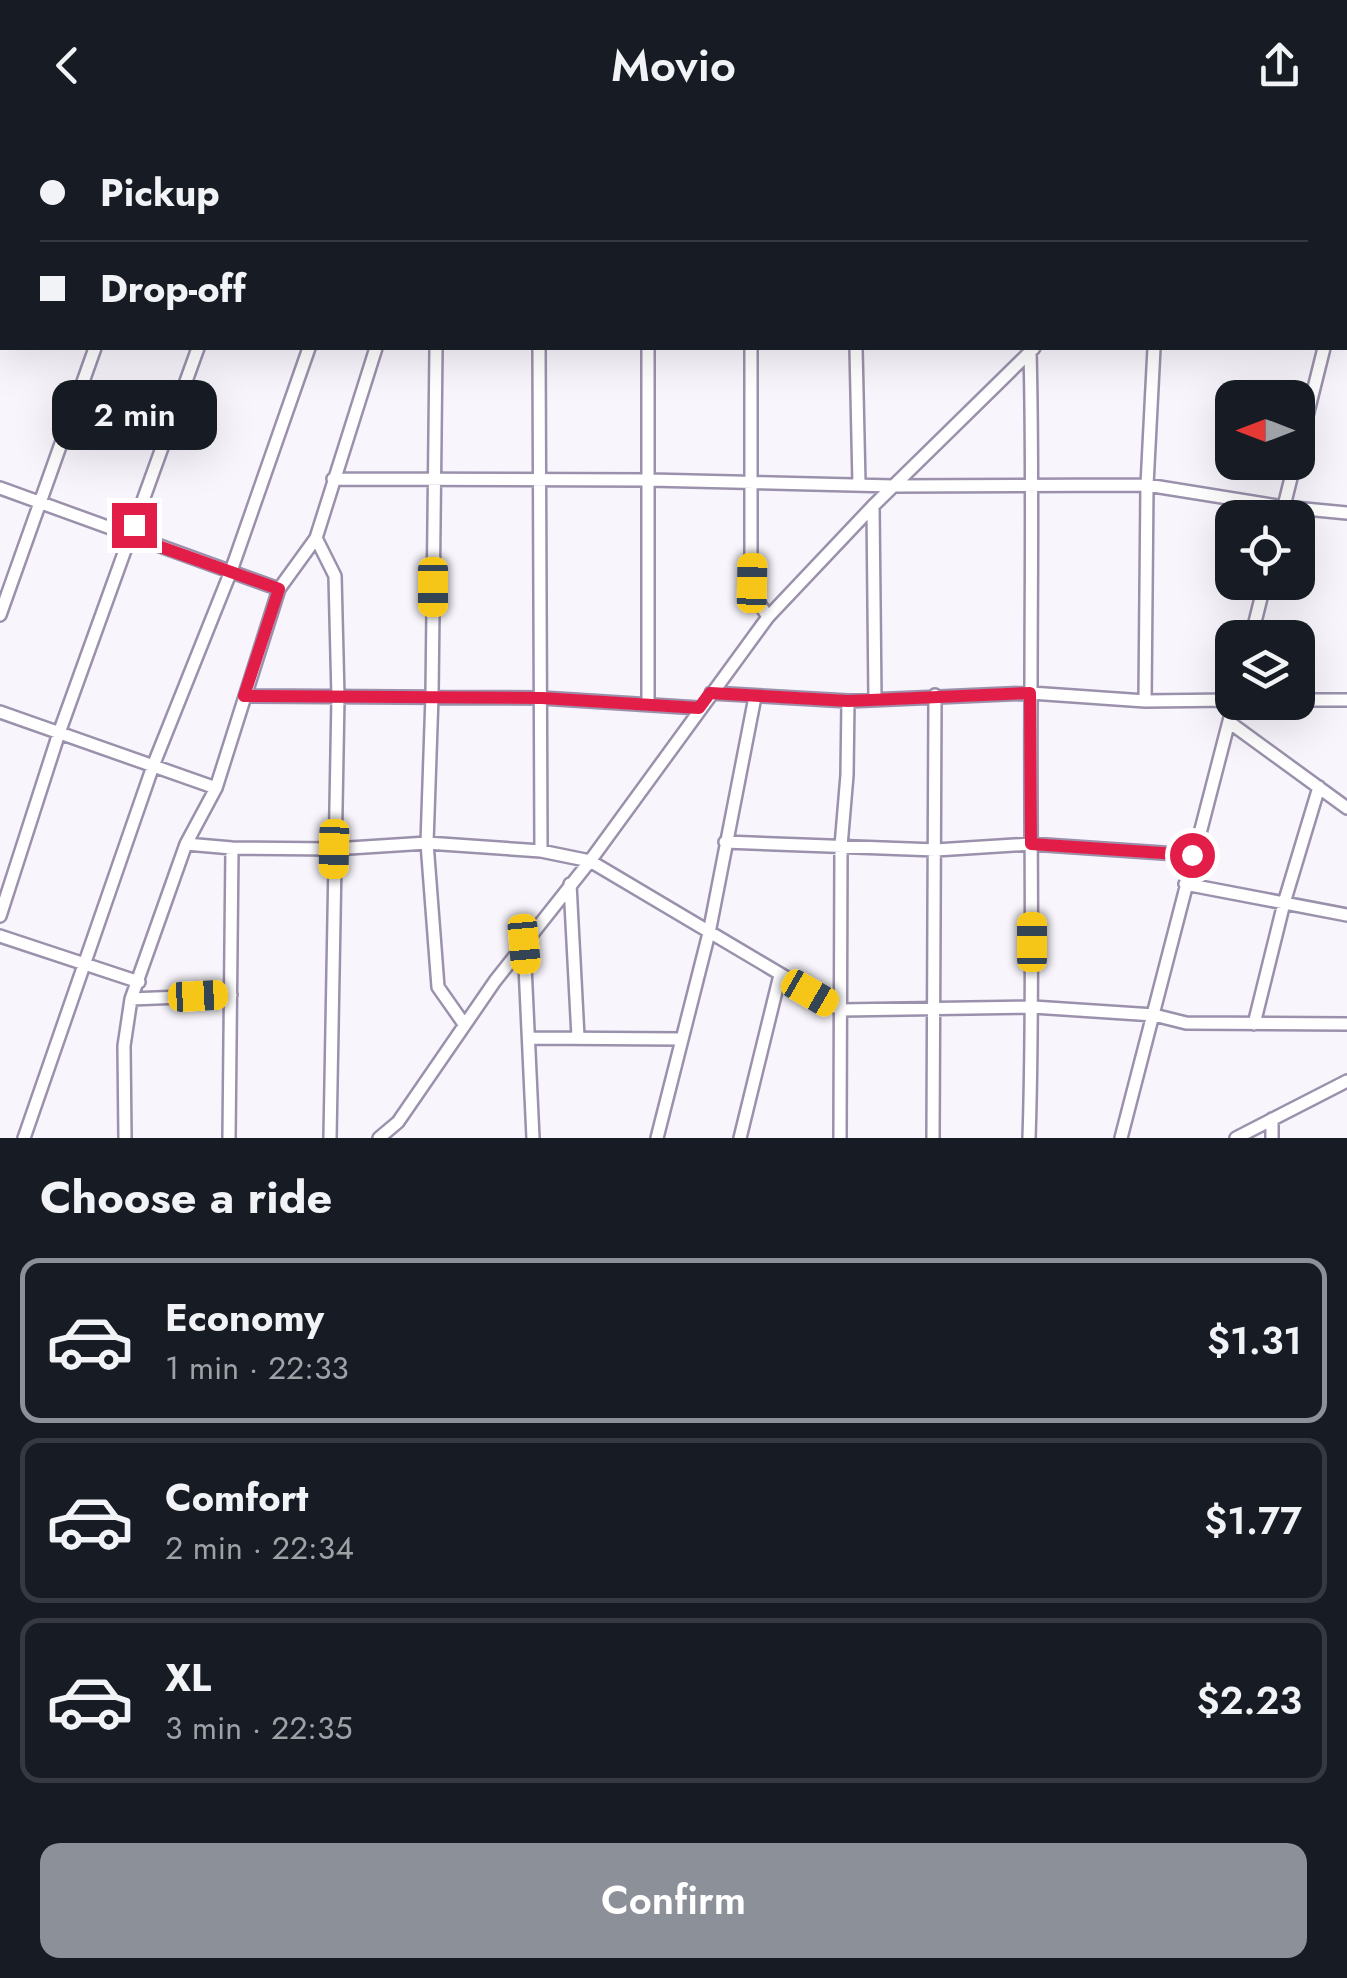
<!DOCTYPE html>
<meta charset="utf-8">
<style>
:root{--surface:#171b24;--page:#242831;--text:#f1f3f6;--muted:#9ea1a6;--line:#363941;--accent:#8c9099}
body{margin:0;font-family:Jost,sans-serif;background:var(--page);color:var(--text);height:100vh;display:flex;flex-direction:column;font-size:38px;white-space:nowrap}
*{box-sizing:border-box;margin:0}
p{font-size:32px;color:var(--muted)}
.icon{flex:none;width:55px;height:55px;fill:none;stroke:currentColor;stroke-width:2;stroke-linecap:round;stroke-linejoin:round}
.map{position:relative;height:1008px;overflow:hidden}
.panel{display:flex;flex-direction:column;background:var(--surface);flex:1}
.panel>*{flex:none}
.hud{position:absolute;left:0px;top:0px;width:1348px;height:220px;box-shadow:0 10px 40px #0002;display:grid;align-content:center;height:220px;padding:0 40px;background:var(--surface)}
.needle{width:65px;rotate:270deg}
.tools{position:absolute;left:1215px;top:250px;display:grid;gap:20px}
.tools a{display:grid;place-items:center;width:100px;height:100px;border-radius:20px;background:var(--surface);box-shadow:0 10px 40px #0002;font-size:50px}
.end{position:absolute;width:45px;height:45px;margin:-22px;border:12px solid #e11d48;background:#fff;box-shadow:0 0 0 5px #fff}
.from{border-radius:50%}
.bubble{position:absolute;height:70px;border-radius:20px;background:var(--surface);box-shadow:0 10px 40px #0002;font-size:32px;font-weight:600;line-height:70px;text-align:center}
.car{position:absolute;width:30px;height:60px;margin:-30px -15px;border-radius:12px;box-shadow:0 0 8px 2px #0007;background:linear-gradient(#f5c518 24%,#345 0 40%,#f5c518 0 76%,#345 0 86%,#f5c518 0)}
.hud b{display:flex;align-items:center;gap:35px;height:95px;font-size:38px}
.hud b+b{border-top:2px solid var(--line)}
.hud i{width:25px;height:25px;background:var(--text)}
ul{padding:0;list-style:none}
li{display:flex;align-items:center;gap:30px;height:165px;margin:0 20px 15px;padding:0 20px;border:5px solid var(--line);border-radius:20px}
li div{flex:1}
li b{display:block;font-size:38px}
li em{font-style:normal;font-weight:600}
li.selected{border-color:var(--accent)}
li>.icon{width:90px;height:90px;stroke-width:1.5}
h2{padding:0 40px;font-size:45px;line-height:120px}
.button{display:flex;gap:20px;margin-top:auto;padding:20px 40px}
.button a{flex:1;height:115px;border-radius:20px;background:var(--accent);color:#fff;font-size:40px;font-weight:600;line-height:115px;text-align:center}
header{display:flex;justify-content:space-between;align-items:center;height:130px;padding:0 40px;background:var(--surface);font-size:45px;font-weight:600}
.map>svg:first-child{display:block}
</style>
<header><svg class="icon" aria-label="back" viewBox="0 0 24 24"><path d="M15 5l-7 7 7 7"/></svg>Movio<svg class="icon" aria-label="share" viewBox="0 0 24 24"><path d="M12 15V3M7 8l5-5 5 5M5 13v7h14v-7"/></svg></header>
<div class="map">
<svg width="1347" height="1008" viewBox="0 0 1347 1008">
<rect width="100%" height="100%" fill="#f8f6fc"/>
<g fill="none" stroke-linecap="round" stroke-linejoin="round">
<g stroke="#9b91ac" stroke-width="16">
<path id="street" d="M19,0L28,2
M265,0L269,2
M1084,0V2
M76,2L77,0
M191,2V0
M389,2L390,0
M457,2L458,0
M551,2V0
M659,2V0
M759,2V0
M866,2V0
M971,2V0
M1239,2L1241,0
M1345,62L1347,63
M1345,205H1347
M436,218L432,566L427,713L438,857L464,894
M539,218L541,721
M751,218V453L754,465L768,487
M856,218L859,354
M1298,322L1324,218
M333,349L650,350L893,356L1147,355L1284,377L1347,383
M0,358L279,459
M873,376L875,570
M1281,388L1295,332
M316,408L335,446L338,567L330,1008
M0,485L95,218
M1251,508L1265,452
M711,563L848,571L1031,563L1145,571L1232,570
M245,566L542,568L699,578
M1298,570H1347
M1145,571L1147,355L1154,218
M648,575V218
M0,582L216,658
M1229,592L1347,678
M725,712L936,720L1031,714L1192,725
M186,714L232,718L334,719L427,713L541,721L590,731L841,880L1033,877L1154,885L1186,893L1347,894
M570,754L578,907
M1185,754L1347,785
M0,786L59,603L198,218
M0,806L139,852
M524,814L533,1008
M131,869L231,865
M1254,894L1284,773L1319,657
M531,908L680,909
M24,1008L153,636L231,441L309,218
M125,1008L124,916L131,869L186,714L216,658L279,459L316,408L376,218
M229,1008L232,718
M379,1008L398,992L495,851L590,731L768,487L873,376L1034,218
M657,1008L709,803L755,567
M740,1008L780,845
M840,1008L841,716L847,645L848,571
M933,1008L935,565
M1029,1008C1034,860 1030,713 1031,565C1031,450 1033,336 1030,221
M1121,1008L1234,572
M1236,1008L1347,951
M1272,1008V989"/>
</g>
<g stroke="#9b91ac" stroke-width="20">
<path id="secondary" d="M0,112L2,113
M1345,132L1347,125"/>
</g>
<use href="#street" stroke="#fff" stroke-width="11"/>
<use href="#secondary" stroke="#fff" stroke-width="15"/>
</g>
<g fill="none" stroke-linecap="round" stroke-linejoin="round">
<path stroke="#e11d48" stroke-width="12" d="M134,395L130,406L279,459L244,566L542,568L699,578L710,563L848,571L1030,563L1031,714L1192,725"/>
</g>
</svg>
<div class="tools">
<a><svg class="needle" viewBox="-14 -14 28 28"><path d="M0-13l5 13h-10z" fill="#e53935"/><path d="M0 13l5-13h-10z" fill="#9ea1a6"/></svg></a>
<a><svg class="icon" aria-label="locate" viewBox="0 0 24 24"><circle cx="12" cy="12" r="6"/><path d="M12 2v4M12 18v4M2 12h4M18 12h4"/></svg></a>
<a><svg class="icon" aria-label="layers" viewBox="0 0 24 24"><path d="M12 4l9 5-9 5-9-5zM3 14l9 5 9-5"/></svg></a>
</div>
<i class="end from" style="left:1192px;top:725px"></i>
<i class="end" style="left:134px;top:395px"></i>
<div class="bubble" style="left:52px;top:250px;width:165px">2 min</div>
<i class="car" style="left:752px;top:453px;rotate:1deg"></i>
<i class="car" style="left:433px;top:457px;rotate:180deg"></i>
<i class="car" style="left:334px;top:719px;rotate:181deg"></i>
<i class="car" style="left:1032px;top:812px;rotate:0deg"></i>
<i class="car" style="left:524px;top:814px;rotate:175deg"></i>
<i class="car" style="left:810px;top:863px;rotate:120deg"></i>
<i class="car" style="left:198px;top:866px;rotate:87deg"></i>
<div class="hud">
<b><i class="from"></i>Pickup</b>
<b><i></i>Drop-off</b>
</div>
</div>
<section class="panel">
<h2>Choose a ride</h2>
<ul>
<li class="selected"><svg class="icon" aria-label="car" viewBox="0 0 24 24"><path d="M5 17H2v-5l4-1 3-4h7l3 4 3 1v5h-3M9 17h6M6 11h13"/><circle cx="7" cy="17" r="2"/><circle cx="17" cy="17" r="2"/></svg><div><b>Economy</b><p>1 min · 22:33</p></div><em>$1.31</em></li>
<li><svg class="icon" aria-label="car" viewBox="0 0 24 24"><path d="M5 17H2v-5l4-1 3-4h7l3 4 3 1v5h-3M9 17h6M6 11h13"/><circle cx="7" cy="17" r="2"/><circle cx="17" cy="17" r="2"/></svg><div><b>Comfort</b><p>2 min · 22:34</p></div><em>$1.77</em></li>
<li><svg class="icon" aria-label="car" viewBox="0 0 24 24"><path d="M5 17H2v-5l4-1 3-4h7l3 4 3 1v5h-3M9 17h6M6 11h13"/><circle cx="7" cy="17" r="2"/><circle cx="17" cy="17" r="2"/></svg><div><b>XL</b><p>3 min · 22:35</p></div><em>$2.23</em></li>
</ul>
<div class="button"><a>Confirm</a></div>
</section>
